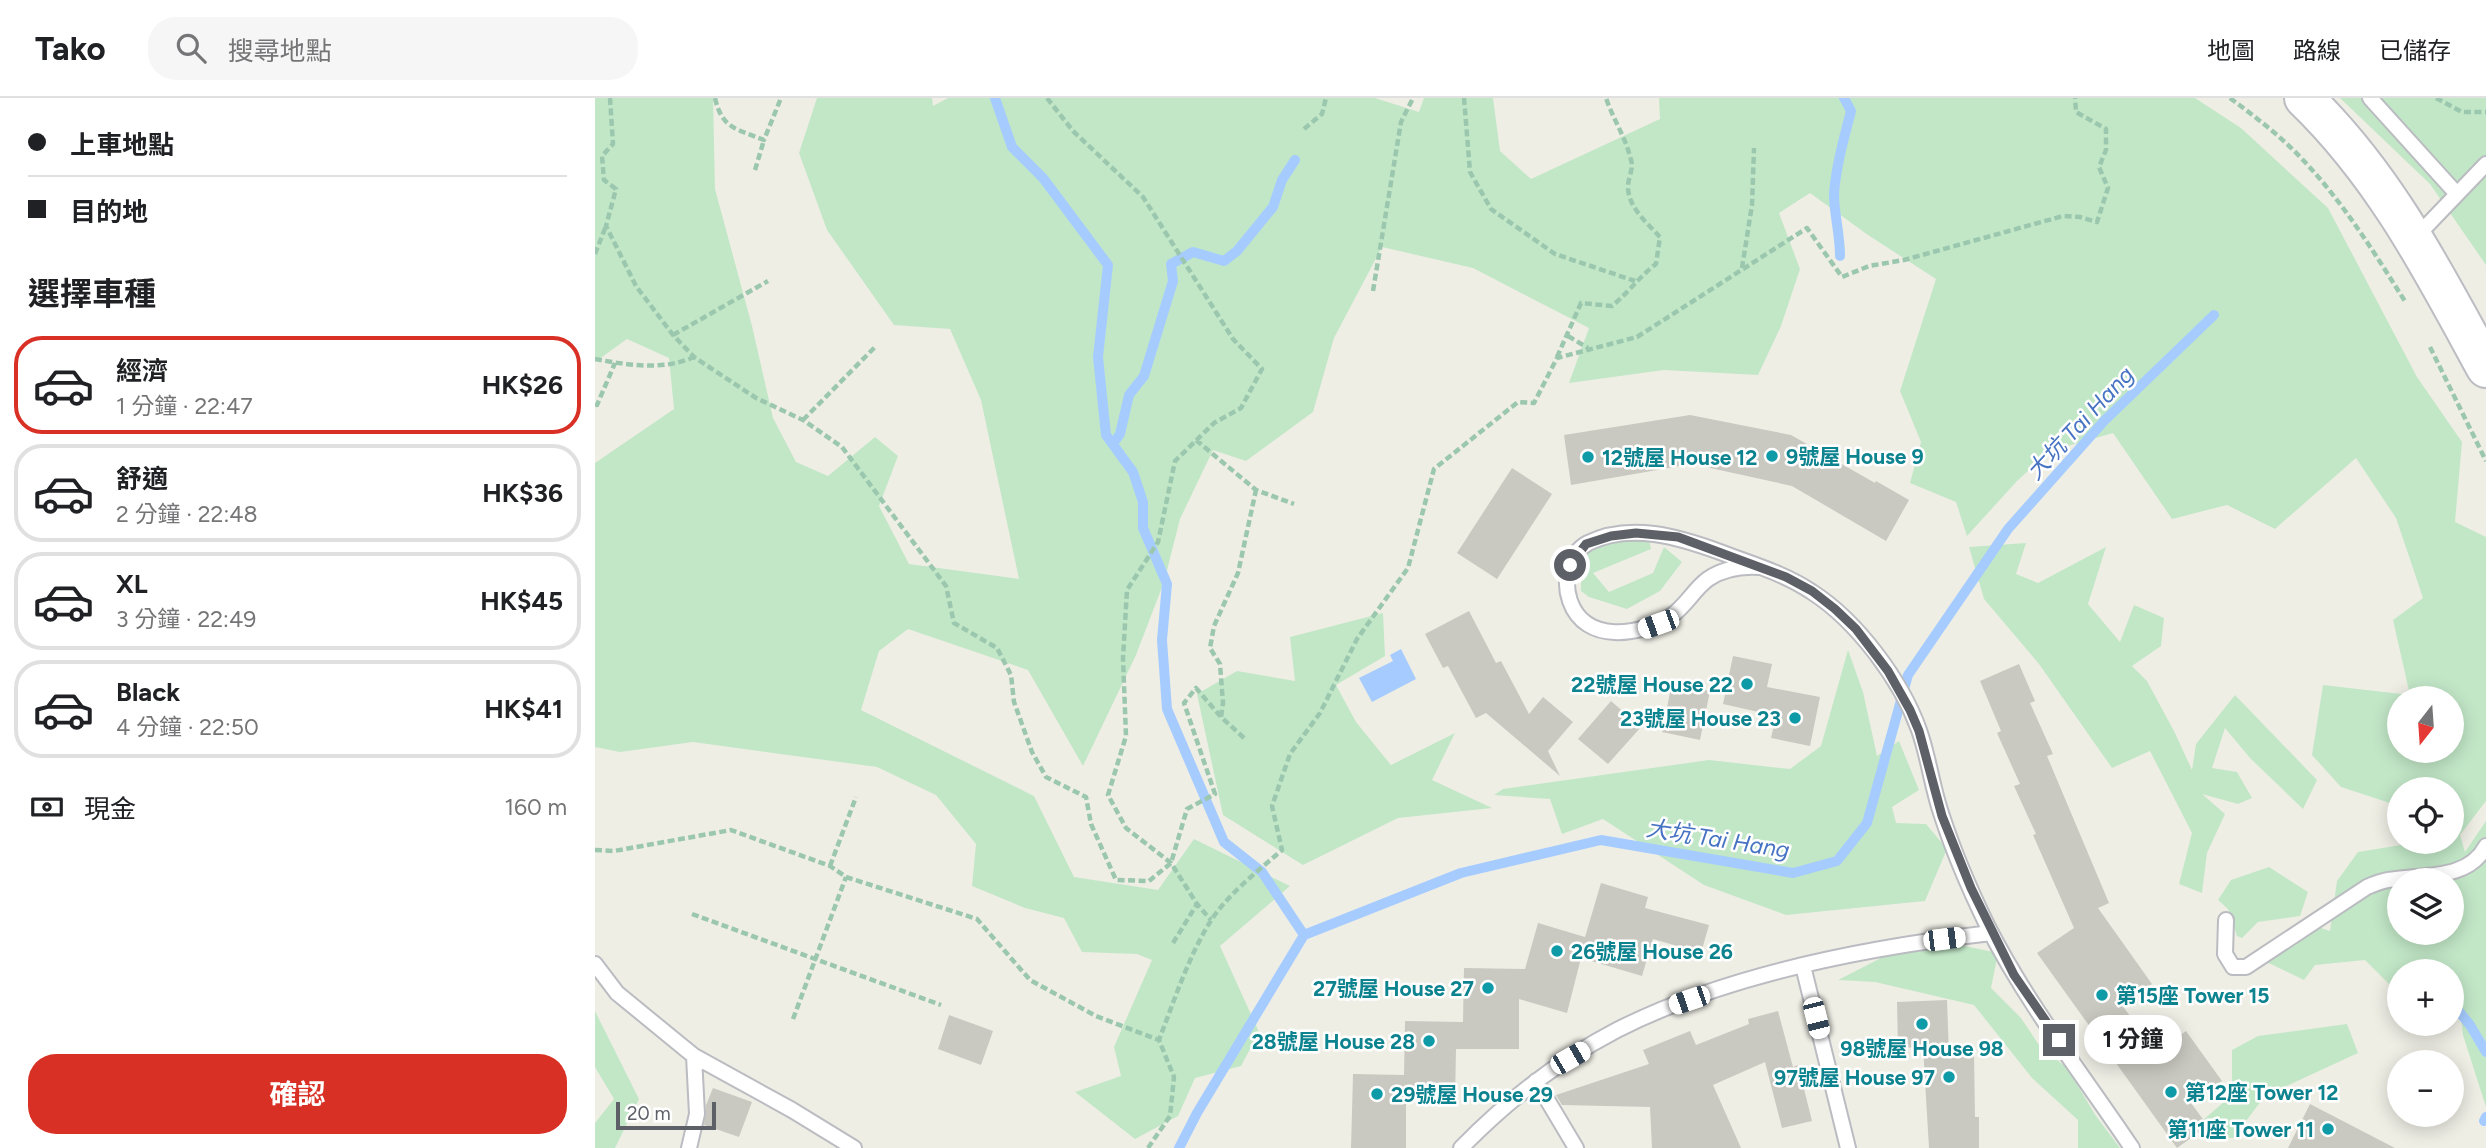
<!DOCTYPE html>
<html lang="zh-TW">
<meta charset="utf-8">
<style>
:root{--surface:#fff;--page:#f6f6f6;--text:#202124;--muted:#757577;--line:#e0e0e0;--accent:#d93025}
body{margin:0;font-family:Figtree,"Noto Sans TC",sans-serif;background:var(--page);color:var(--text);height:100vh;display:flex;flex-direction:column;font-size:26px;white-space:nowrap}
*{box-sizing:border-box;margin:0}
p{font-size:23px;color:var(--muted)}
.icon{flex:none;width:38px;height:38px;fill:none;stroke:currentColor;stroke-width:2;stroke-linecap:round;stroke-linejoin:round}
.map{position:relative;flex:1;overflow:hidden}
.details{display:flex;flex-direction:column;background:var(--surface);width:595px}
.details>*{flex:none}
.banner{display:grid;align-content:center;height:154px;padding:0 28px;background:var(--surface)}
.needle{width:46px;rotate:197deg}
.buttons{position:absolute;left:1792px;top:588px;display:grid;gap:14px}
.buttons a{display:grid;place-items:center;width:77px;height:77px;border-radius:50%;background:var(--surface);box-shadow:0 4px 18px #0003;font-size:35px}
.scale{position:absolute;left:21px;bottom:18px;width:100px;box-sizing:border-box;padding-left:7px;border:4px solid #5d6066;border-top:0;font-size:19px;line-height:24px;white-space:nowrap;color:#5d6066;-webkit-text-stroke:5px #fff;paint-order:stroke}
.end{position:absolute;width:32px;height:32px;margin:-16px;border:9px solid #5d6066;background:#fff;box-shadow:0 0 0 4px #fff}
.from{border-radius:50%}
.bubble{position:absolute;height:49px;border-radius:24px;background:var(--surface);box-shadow:0 4px 18px #0003;font-size:23px;font-weight:700;line-height:49px;text-align:center}
.car{position:absolute;width:21px;height:42px;margin:-21px -10px;border-radius:9px;box-shadow:0 0 5px 2px #0007;background:linear-gradient(#fff 24%,#345 0 40%,#fff 0 76%,#345 0 86%,#fff 0)}
.banner b{display:flex;align-items:center;gap:24px;height:66px;font-size:26px}
.banner b+b{border-top:2px solid var(--line)}
.banner i{width:18px;height:18px;background:var(--text)}
ul{padding:0;list-style:none}
li{display:flex;align-items:center;gap:21px;height:98px;margin:0 14px 10px;padding:0 14px;border:4px solid var(--line);border-radius:28px}
li div{flex:1}
li b{display:block;font-size:26px}
li em{font-style:normal;font-weight:700}
li.current{border-color:var(--accent)}
li>.icon{width:63px;height:63px;stroke-width:1.5}
h2{padding:0 28px;font-size:32px;line-height:84px}
.pay{display:flex;align-items:center;gap:18px;height:77px;padding:0 28px;font-size:26px}
.pay p{margin-inline-start:auto}
.cta{display:flex;gap:14px;margin-top:auto;padding:14px 28px}
.cta a{flex:1;height:80px;border-radius:28px;background:var(--accent);color:#fff;font-size:28px;font-weight:700;line-height:80px;text-align:center}
header{display:flex;align-items:center;gap:42px;box-sizing:border-box;height:98px;padding:0 35px;background:var(--surface);border-bottom:2px solid var(--line)}
header strong{font-size:33px}
nav{display:flex;gap:38px;margin-inline-start:auto;font-size:24px}
.search{width:490px;height:63px;background:var(--page);display:flex;align-items:center;gap:18px;box-sizing:border-box;padding:0 24px;border-radius:28px;color:var(--muted);font-size:26px}
main{display:flex;flex:1;min-height:0}
.map>svg:first-child{display:block}
</style>
<header>
<strong>Tako</strong>
<div class="search"><svg class="icon" aria-label="search" viewBox="0 0 24 24"><circle cx="10" cy="10" r="6"/><path d="M15 15l6 6"/></svg>搜尋地點</div>
<nav><a>地圖</a><a>路線</a><a>已儲存</a></nav>
</header>
<main>
<section class="details">
<div class="banner">
<b><i class="from"></i>上車地點</b>
<b><i></i>目的地</b>
</div>
<h2>選擇車種</h2>
<ul>
<li class="current"><svg class="icon" aria-label="car" viewBox="0 0 24 24"><path d="M5 17H2v-5l4-1 3-4h7l3 4 3 1v5h-3M9 17h6M6 11h13"/><circle cx="7" cy="17" r="2"/><circle cx="17" cy="17" r="2"/></svg><div><b>經濟</b><p>1 分鐘 · 22:47</p></div><em>HK$26</em></li>
<li><svg class="icon" aria-label="car" viewBox="0 0 24 24"><path d="M5 17H2v-5l4-1 3-4h7l3 4 3 1v5h-3M9 17h6M6 11h13"/><circle cx="7" cy="17" r="2"/><circle cx="17" cy="17" r="2"/></svg><div><b>舒適</b><p>2 分鐘 · 22:48</p></div><em>HK$36</em></li>
<li><svg class="icon" aria-label="car" viewBox="0 0 24 24"><path d="M5 17H2v-5l4-1 3-4h7l3 4 3 1v5h-3M9 17h6M6 11h13"/><circle cx="7" cy="17" r="2"/><circle cx="17" cy="17" r="2"/></svg><div><b>XL</b><p>3 分鐘 · 22:49</p></div><em>HK$45</em></li>
<li><svg class="icon" aria-label="car" viewBox="0 0 24 24"><path d="M5 17H2v-5l4-1 3-4h7l3 4 3 1v5h-3M9 17h6M6 11h13"/><circle cx="7" cy="17" r="2"/><circle cx="17" cy="17" r="2"/></svg><div><b>Black</b><p>4 分鐘 · 22:50</p></div><em>HK$41</em></li>
</ul>
<div class="pay"><svg class="icon" aria-label="cash" viewBox="0 0 24 24"><path d="M3 7h18v10H3z"/><circle cx="12" cy="12" r="2"/></svg>現金<p>160 m</p></div>
<div class="cta"><a>確認</a></div>
</section>
<div class="map">
<svg width="1891" height="1050" viewBox="0 0 1891 1050">
<rect width="100%" height="100%" fill="#efeee5"/>
<path fill="#c2e7c7" fill-rule="evenodd" d="M0,0H118L120,91L157,228L178,320L201,364L233,378L280,339L303,358L284,408L314,466L424,481L386,302L355,231L299,227L232,132L204,55L222,0H337L338,8L353,0H780L824,14L829,0H898L905,53L936,81L1065,21L1064,0H1600L1646,30L1733,110L1822,279L1867,344L1860,424L1891,439V703L1865,737L1870,754L1891,723V1009L1868,937L1864,900L1857,899V873H1804V891L1798,890L1770,862L1720,867L1709,882L1659,858L1709,824L1735,833L1742,783L1763,754L1824,744H1857V691H1804V708L1746,689L1717,657L1728,587L1815,597L1798,522L1828,500L1801,420L1761,360L1680,431L1632,407L1577,421L1518,335L1455,353L1422,383L1372,438L1361,404L1315,385L1326,344L1305,293L1341,181L1273,137L1215,95L1184,115L1205,171L1186,228L1163,277L1069,272L974,285L994,230L878,170L787,149L739,240L718,314L651,363L618,352L585,421L569,484L541,557L488,668L433,572L313,531L284,553L266,612L439,698L479,779L563,792L599,741L695,788L625,848L664,934L646,968L600,980L583,1018L540,1041L480,994L526,978L519,949L557,862L542,856L487,854L469,820L430,810L377,788L381,746L341,697L282,669L98,644L25,654L0,649V365L79,311L74,260L32,241L0,264ZM1804,600H1857V653H1804ZM1804,782H1857V835H1804Z
M1745,0H1891V167L1835,86Z
M1050,426L1056,451L998,475L1014,494L1058,475L1069,449L1087,464L1065,493L1032,511L994,499L986,493V471L998,439Z
M1431,445L1421,476L1443,485L1511,449L1493,506L1525,544L1539,507L1569,520L1566,548L1537,568L1552,583L1580,635L1597,672L1601,646L1640,597L1722,682L1708,711L1655,660L1630,630L1617,670L1642,674L1657,700L1643,706L1607,696L1630,716L1612,755L1607,795L1584,786L1597,735L1555,653L1517,670L1444,566L1389,501L1374,449Z
M788,515L790,558L741,587L761,624L796,667L860,635L837,682L897,710L803,720L708,767L628,717L602,596L642,573L700,583L695,539Z
M1253,552L1268,594L1282,658L1304,643L1324,692L1297,709L1301,725L1331,726L1352,751L1330,803L1191,817L1109,787L1008,721L967,736L955,701L899,697L908,691L1114,662L1195,671L1226,648Z
M1674,769L1713,794L1705,818L1663,824L1647,840L1642,838L1633,811L1623,802L1636,782Z
M1327,839L1403,855L1396,890L1426,920L1444,947L1472,970L1501,1018L1525,1050H1483V1022L1437,980L1379,907L1280,884L1243,882Z
M0,913L44,1001L20,1050H0V1025L19,1001L0,969Z
M1752,926L1763,955L1670,998L1638,1040H1617L1608,1022L1637,997V952L1663,938Z"/>
<path fill="#a6ccff" d="M806,551L821,581L777,604L764,580L798,563L795,557Z"/>
<g fill="none" stroke-linecap="round" stroke-linejoin="round">
<path stroke="#a6ccff" stroke-width="10" d="M400,0L417,49L448,80L513,167L503,259L511,337L538,374L548,404V430L572,486L567,542L572,611L629,744L667,774L709,837
M1245,158C1245,136 1239,116 1239,96C1241,68 1249,40 1256,13L1249,0
M518,346L525,336L534,297L549,278L578,183L576,166L598,154L629,163L642,153L678,109L687,82L700,62
M1857,905L1875,927L1891,954
M1889,1023L1891,1019
M584,1050L602,1015L709,837L866,775L1006,742L1198,775L1242,763L1272,725L1313,577L1413,431L1509,323L1619,217"/>
</g>
<path fill="#cac9c1" d="M1095,317L1196,337L1280,385L1281,383L1314,402L1291,443L1197,388L1097,366L976,387L969,337Z
M917,370L957,396L902,481L862,455Z
M874,513L901,565L906,563L934,616L948,599L978,624L953,653L965,678L891,615L881,620L853,568L848,570L830,536Z
M1138,558L1177,566L1172,589L1225,599L1215,648L1176,640L1181,618L1128,606Z
M1424,566L1440,603L1435,605L1458,656L1452,658L1514,805L1503,810L1557,886L1527,907L1561,954L1591,933L1627,983L1596,1005L1613,1028L1582,1050L1442,855L1479,830L1438,737L1441,736L1419,688L1425,686L1402,635L1406,633L1385,583Z
M1077,585L1115,593L1105,642L1067,634Z
M1016,603L1046,629L1013,666L983,641Z
M1006,785L1053,799L1050,810L1114,827L1106,855L1058,841L1047,878L986,860L972,915L924,901V951H861L860,1004L811,1003V1050H756L758,976L809,977L810,923L868,924L869,870L930,871L943,825L990,839Z
M1352,902L1354,956L1379,955L1380,1019H1384V1050H1334L1328,949L1303,950L1302,904Z
M1183,913L1198,969L1203,967L1217,1023L1187,1030L1170,964L1118,987L1146,1050H1057L1055,1009L967,1007L961,997L1054,966L1048,952L1095,933L1101,947L1154,926L1153,921Z
M354,917L398,933L386,967L343,951Z
M118,990L157,1004L144,1039L109,1027L111,1007Z
M1715,1006L1800,1050H1693Z"/>
<g fill="none" stroke-linecap="round" stroke-linejoin="round">
<g stroke="#babcc1" stroke-width="18">
<path id="service" d="M1775,0L1861,95
M1820,140L1891,66
M1164,469C1146,468 1129,470 1113,481C1099,491 1091,508 1076,518C1045,538 990,546 975,503C968,483 973,456 993,445C1035,424 1084,439 1125,454C1156,466 1189,475 1217,494C1262,523 1306,582 1324,632C1334,660 1337,690 1347,718C1359,755 1375,792 1392,827C1432,906 1488,977 1537,1050
M1631,822L1630,856L1638,869H1651L1772,789C1779,786 1786,783 1793,782C1826,776 1873,783 1891,748
M0,866L22,895L99,958L197,1012L259,1050
M1208,868L1253,1050
M941,983L981,1050
M94,1050L102,1016L99,958
M866,1050C912,1003 964,962 1022,932C1132,876 1275,849 1396,835"/>
</g>
<g stroke="#bbbdc3" stroke-width="42">
<path id="secondary" d="M1709,0C1790,78 1838,173 1891,270"/>
</g>
<path stroke="#9bc7ae" stroke-width="4.5" stroke-dasharray="7 3.5" stroke-linecap="butt" d="M15,0L18,46L7,58L9,82L21,91L11,128L41,188L78,237L99,259L161,300L208,322L247,349L351,488L359,525L402,550L416,577L419,604L437,654L451,679L491,699L496,726L521,782L554,783L576,765L592,711L620,696L589,605L601,590L626,619
M120,0C127,31 142,31 169,42L186,0
M452,0L478,33L548,99L638,241L667,271L646,310L619,325L580,363L563,444L532,492L528,560L531,638L513,697L531,730L576,765L602,806L616,822
M869,0L875,74L896,111L960,156L1040,183
M1635,0C1651,12 1667,24 1682,37C1735,83 1774,146 1811,205
M1841,0L1867,14H1891
M709,31L727,16L731,0
M160,72L169,42
M0,156L11,128
M1147,170L1157,107L1159,50
M778,193L806,24L818,0
M78,237L173,183
M973,238L993,250
M1835,249L1891,363
M962,259L986,205L1017,208C1033,195 1044,179 1061,166L1065,139C1052,125 1033,109 1033,89C1033,79 1039,71 1036,62C1031,40 1018,21 1011,0
M0,261C32,267 68,273 99,259
M0,306L2,307L20,265
M208,322L281,248
M601,342L661,392L699,406
M649,640L626,619L628,605L625,566L615,550L619,528L643,475L661,392
M0,752L19,753L136,732L235,768L251,779L382,821L435,882L501,918L564,942
M235,768L261,699
M97,816L346,907
M578,845L602,806
M198,921L251,779
M553,1050L575,1018L579,979L564,942C579,903 593,860 615,824C632,797 663,773 687,752L677,708L695,656L725,615L762,541L813,470L839,371L923,304L939,305L962,260L1042,239L1212,130L1247,179L1274,168L1309,162L1468,118L1485,119L1502,124L1513,90L1504,69L1511,52V31L1481,14L1480,0"/>
<use href="#service" stroke="#fff" stroke-width="14"/>
<use href="#secondary" stroke="#fff" stroke-width="38"/>
</g>
<g fill="none" stroke-linecap="round" stroke-linejoin="round">
<path stroke="#5d6066" stroke-width="9" d="M975,467L991,446L1016,438L1041,435L1083,439L1191,479L1217,493L1240,511L1261,531L1293,573L1315,612L1324,633L1347,718L1376,790L1419,877L1464,942"/>
</g>
<g fill="#0f9aa8" stroke="#fff" stroke-width="2.5">
<circle cx="1177" cy="358" r="7"/>
<circle cx="993" cy="359" r="7"/>
<circle cx="1152" cy="586" r="7"/>
<circle cx="1200" cy="620" r="7"/>
<circle cx="962" cy="853" r="7"/>
<circle cx="893" cy="890" r="7"/>
<circle cx="1507" cy="897" r="7"/>
<circle cx="1327" cy="926" r="7"/>
<circle cx="834" cy="943" r="7"/>
<circle cx="1354" cy="979" r="7"/>
<circle cx="1576" cy="994" r="7"/>
<circle cx="782" cy="996" r="7"/>
<circle cx="1733" cy="1031" r="7"/>
</g>
<g text-anchor="middle" dominant-baseline="central" stroke-width="5" stroke-linejoin="round" paint-order="stroke">
<g font-size="21" font-weight="bold" fill="#0d838f" stroke="#fff" text-anchor="start">
<text x="1191" y="358">9號屋 House 9</text>
<text x="1007" y="359">12號屋 House 12</text>
<text x="1138" y="586" text-anchor="end">22號屋 House 22</text>
<text x="1186" y="620" text-anchor="end">23號屋 House 23</text>
<text x="976" y="853">26號屋 House 26</text>
<text x="879" y="890" text-anchor="end">27號屋 House 27</text>
<text x="1521" y="897">第15座 Tower 15</text>
<text x="820" y="943" text-anchor="end">28號屋 House 28</text>
<text x="1327" y="950" text-anchor="middle">98號屋 House 98</text>
<text x="1340" y="979" text-anchor="end">97號屋 House 97</text>
<text x="1590" y="994">第12座 Tower 12</text>
<text x="796" y="996">29號屋 House 29</text>
<text x="1719" y="1031" text-anchor="end">第11座 Tower 11</text>
</g>
<g font-size="23" font-style="italic" fill="#4773c3" stroke="#fff">
<text transform="translate(1485 325) rotate(-47)">大坑 Tai Hang</text>
<text transform="translate(1123 741) rotate(9)">大坑 Tai Hang</text>
</g>
</g>
</svg>
<div class="buttons">
<a><svg class="needle" viewBox="-14 -14 28 28"><path d="M0-13l5 13h-10z" fill="#e53935"/><path d="M0 13l5-13h-10z" fill="#757577"/></svg></a>
<a><svg class="icon" aria-label="locate" viewBox="0 0 24 24"><circle cx="12" cy="12" r="6"/><path d="M12 2v4M12 18v4M2 12h4M18 12h4"/></svg></a>
<a><svg class="icon" aria-label="layers" viewBox="0 0 24 24"><path d="M12 4l9 5-9 5-9-5zM3 14l9 5 9-5"/></svg></a>
<a>+</a>
<a>−</a>
</div>
<div class="scale">20 m</div>
<i class="end from" style="left:975px;top:467px"></i>
<i class="end" style="left:1464px;top:942px"></i>
<div class="bubble" style="left:1489px;top:917px;width:98px">1 分鐘</div>
<i class="car" style="left:1063px;top:526px;rotate:250deg"></i>
<i class="car" style="left:1349px;top:841px;rotate:83deg"></i>
<i class="car" style="left:1094px;top:902px;rotate:251deg"></i>
<i class="car" style="left:1221px;top:920px;rotate:166deg"></i>
<i class="car" style="left:975px;top:960px;rotate:60deg"></i>
</div>
</main>
